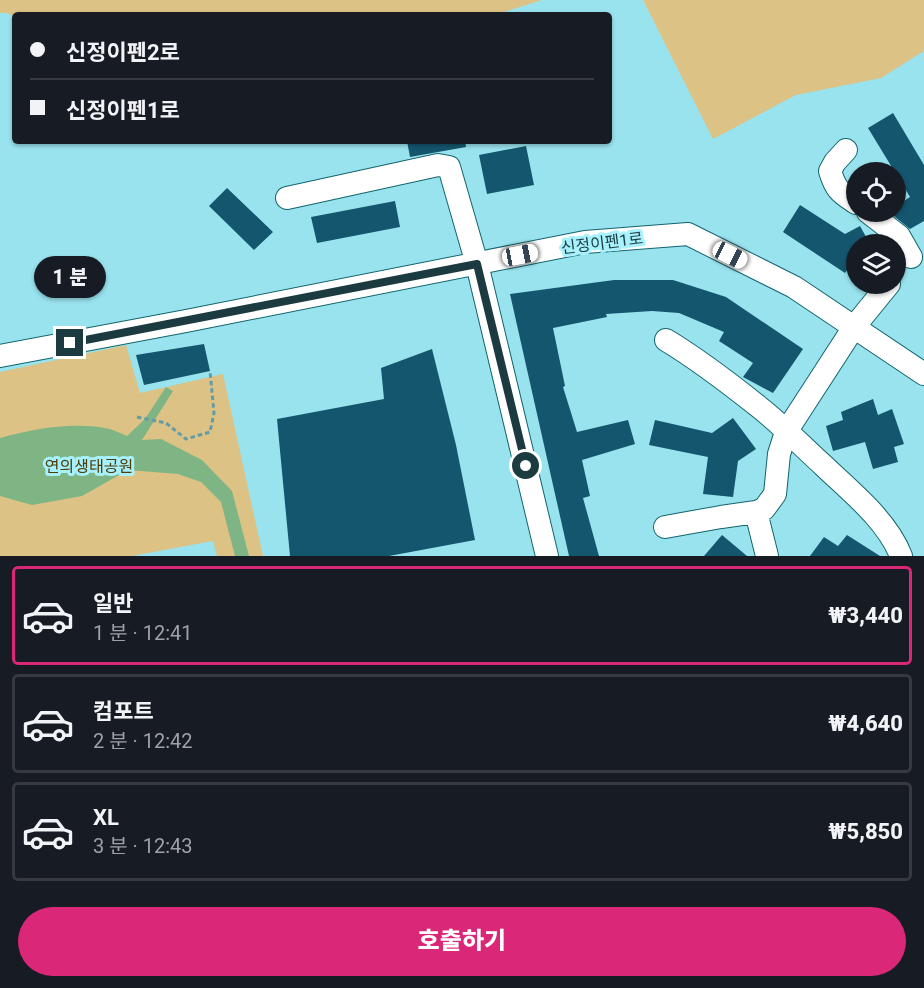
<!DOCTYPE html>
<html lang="ko">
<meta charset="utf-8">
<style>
:root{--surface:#171b24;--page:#20242c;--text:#f1f3f6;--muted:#9ea1a6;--line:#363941;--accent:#db2777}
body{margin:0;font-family:Roboto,"Noto Sans KR",sans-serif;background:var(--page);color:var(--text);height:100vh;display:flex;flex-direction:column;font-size:22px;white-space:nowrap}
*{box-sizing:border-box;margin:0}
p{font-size:20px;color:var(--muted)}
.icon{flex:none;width:33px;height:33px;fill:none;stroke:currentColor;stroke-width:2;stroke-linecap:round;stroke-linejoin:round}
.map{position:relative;height:556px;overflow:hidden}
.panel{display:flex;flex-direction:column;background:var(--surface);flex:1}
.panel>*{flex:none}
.top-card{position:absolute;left:12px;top:12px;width:600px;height:132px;border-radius:6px;box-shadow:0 2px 4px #0004;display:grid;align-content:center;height:132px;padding:0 18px;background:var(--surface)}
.controls{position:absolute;left:846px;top:162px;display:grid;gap:12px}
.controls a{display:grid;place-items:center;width:60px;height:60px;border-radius:50%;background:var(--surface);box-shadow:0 2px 4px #0004;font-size:30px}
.end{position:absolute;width:27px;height:27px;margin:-14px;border:8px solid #1c3b40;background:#fff;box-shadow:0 0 0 3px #fff}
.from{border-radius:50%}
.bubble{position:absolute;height:42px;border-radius:21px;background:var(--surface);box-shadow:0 2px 4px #0004;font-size:20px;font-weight:800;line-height:42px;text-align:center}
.car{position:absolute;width:18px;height:36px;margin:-18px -9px;border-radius:8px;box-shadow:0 0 4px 2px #0007;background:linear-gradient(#fff 24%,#345 0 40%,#fff 0 76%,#345 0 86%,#fff 0)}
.top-card b{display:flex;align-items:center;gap:21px;height:57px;font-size:22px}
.top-card b+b{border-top:2px solid var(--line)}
.top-card i{width:15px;height:15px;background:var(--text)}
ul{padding:10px 0 0;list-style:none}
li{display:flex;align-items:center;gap:18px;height:99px;margin:0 12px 9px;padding:0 6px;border:3px solid var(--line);border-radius:6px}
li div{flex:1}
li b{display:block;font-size:22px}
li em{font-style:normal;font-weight:800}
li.selected{border-color:var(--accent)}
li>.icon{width:54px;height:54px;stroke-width:1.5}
.action{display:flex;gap:12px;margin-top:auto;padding:12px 18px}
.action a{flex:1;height:69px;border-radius:36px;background:var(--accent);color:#fff;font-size:24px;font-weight:800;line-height:69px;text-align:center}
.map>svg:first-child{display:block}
</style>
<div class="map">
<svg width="924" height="556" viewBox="0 0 924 556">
<rect width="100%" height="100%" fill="#99e3ee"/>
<path fill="#dcc285" d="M0,0H542L494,15H15V17L7,13H0Z
M643,0H924V51L881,78L796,95L713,139Z
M126,345L140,393L223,374L263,556H217L213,541L132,556H0V372Z"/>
<path fill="#7fb485" d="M166,387L173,391L142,440L161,439L202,460L232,491L249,556H235L221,502L201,482L178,474L128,470L82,496L32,505L0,496V438C33,429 70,422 105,428C112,429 120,433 127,436L145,419Z"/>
<path fill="#13566e" d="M893,113L924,165V221L910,229L889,212H896V206L910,197L868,128Z
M407,141H465L466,147L410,157Z
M526,146L534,185L487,194L479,155Z
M227,188L273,232L254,250L209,206Z
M395,201L400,227L317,243L311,217Z
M800,205L845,234L860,226L870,244H856V258L854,260L845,273L783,232Z
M614,280H673L726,297L803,349L773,393L743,377L753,363L719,341L724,332L679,313L652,311L606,314L607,317L553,328L565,386L563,387L577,432L628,420L635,444L582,460L590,496L583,498L599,556H569L510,294Z
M204,344L210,371L144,385L136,355Z
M432,349L456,445L475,540L389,556H290L277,419L384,399L381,368Z
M873,399L878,415L892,409L904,444L894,447L898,462L873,469L865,442L833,451L826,426L843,420L841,412Z
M733,418L756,449L738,461L733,497L703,494L708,457L649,445L655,420L712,433Z
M722,535L747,556H704Z
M847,535L880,556H810L824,537L838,546Z"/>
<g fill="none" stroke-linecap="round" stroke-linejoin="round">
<g stroke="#12656e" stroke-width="24">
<path id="minor" d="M846,150L835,162L830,171C836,191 841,193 856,203
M287,198L438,165L449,167L477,264L547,556
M868,212L899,236L911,257
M666,340C699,360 729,383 759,407C782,425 802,446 824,466C851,492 887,520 901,556
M0,356L186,321L585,242L688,234L794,287L924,374
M756,512L767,556
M665,527L721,517L756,512L764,509L775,494L779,454L786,432L854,327L889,284"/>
</g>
<path stroke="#649ca5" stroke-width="3" stroke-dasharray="4.5 3" stroke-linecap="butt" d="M137,417L166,423L186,439L210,432L214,413L210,371"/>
<use href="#minor" stroke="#fff" stroke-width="22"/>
</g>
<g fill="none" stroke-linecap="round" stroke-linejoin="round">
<path stroke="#1c3b40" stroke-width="8" d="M70,343L477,264L526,466"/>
</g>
<g text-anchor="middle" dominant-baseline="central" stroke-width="6" stroke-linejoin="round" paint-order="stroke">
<g font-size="16" fill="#1c3b40" stroke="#a6f1fc">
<text transform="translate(602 243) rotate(-7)">신정이펜1로</text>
</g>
<g font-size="16" fill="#4f3c07" stroke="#a6f1fc">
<text x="89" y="466">연의생태공원</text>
</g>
</g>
</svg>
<div class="controls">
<a><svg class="icon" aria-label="locate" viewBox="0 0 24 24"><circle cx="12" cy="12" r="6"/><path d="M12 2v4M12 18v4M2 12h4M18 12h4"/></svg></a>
<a><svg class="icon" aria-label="layers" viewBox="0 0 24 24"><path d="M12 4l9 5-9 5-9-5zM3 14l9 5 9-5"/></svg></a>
</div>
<i class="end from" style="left:526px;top:466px"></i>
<i class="end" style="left:70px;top:343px"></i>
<div class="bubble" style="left:34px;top:256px;width:72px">1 분</div>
<i class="car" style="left:520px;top:255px;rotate:79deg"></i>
<i class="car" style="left:730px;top:255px;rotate:117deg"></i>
<div class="top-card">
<b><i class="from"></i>신정이펜2로</b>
<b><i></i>신정이펜1로</b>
</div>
</div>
<section class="panel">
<ul>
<li class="selected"><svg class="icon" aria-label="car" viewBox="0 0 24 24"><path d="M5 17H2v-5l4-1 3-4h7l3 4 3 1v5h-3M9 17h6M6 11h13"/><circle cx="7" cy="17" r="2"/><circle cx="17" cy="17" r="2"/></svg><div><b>일반</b><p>1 분 · 12:41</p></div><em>₩3,440</em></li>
<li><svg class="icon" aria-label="car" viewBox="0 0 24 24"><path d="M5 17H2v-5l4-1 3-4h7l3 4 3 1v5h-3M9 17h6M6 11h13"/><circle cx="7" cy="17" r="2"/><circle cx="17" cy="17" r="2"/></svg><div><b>컴포트</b><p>2 분 · 12:42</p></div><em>₩4,640</em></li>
<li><svg class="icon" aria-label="car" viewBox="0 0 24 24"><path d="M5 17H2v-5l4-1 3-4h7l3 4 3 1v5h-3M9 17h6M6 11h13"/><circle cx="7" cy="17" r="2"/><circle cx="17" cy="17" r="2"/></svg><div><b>XL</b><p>3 분 · 12:43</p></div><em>₩5,850</em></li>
</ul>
<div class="action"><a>호출하기</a></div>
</section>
